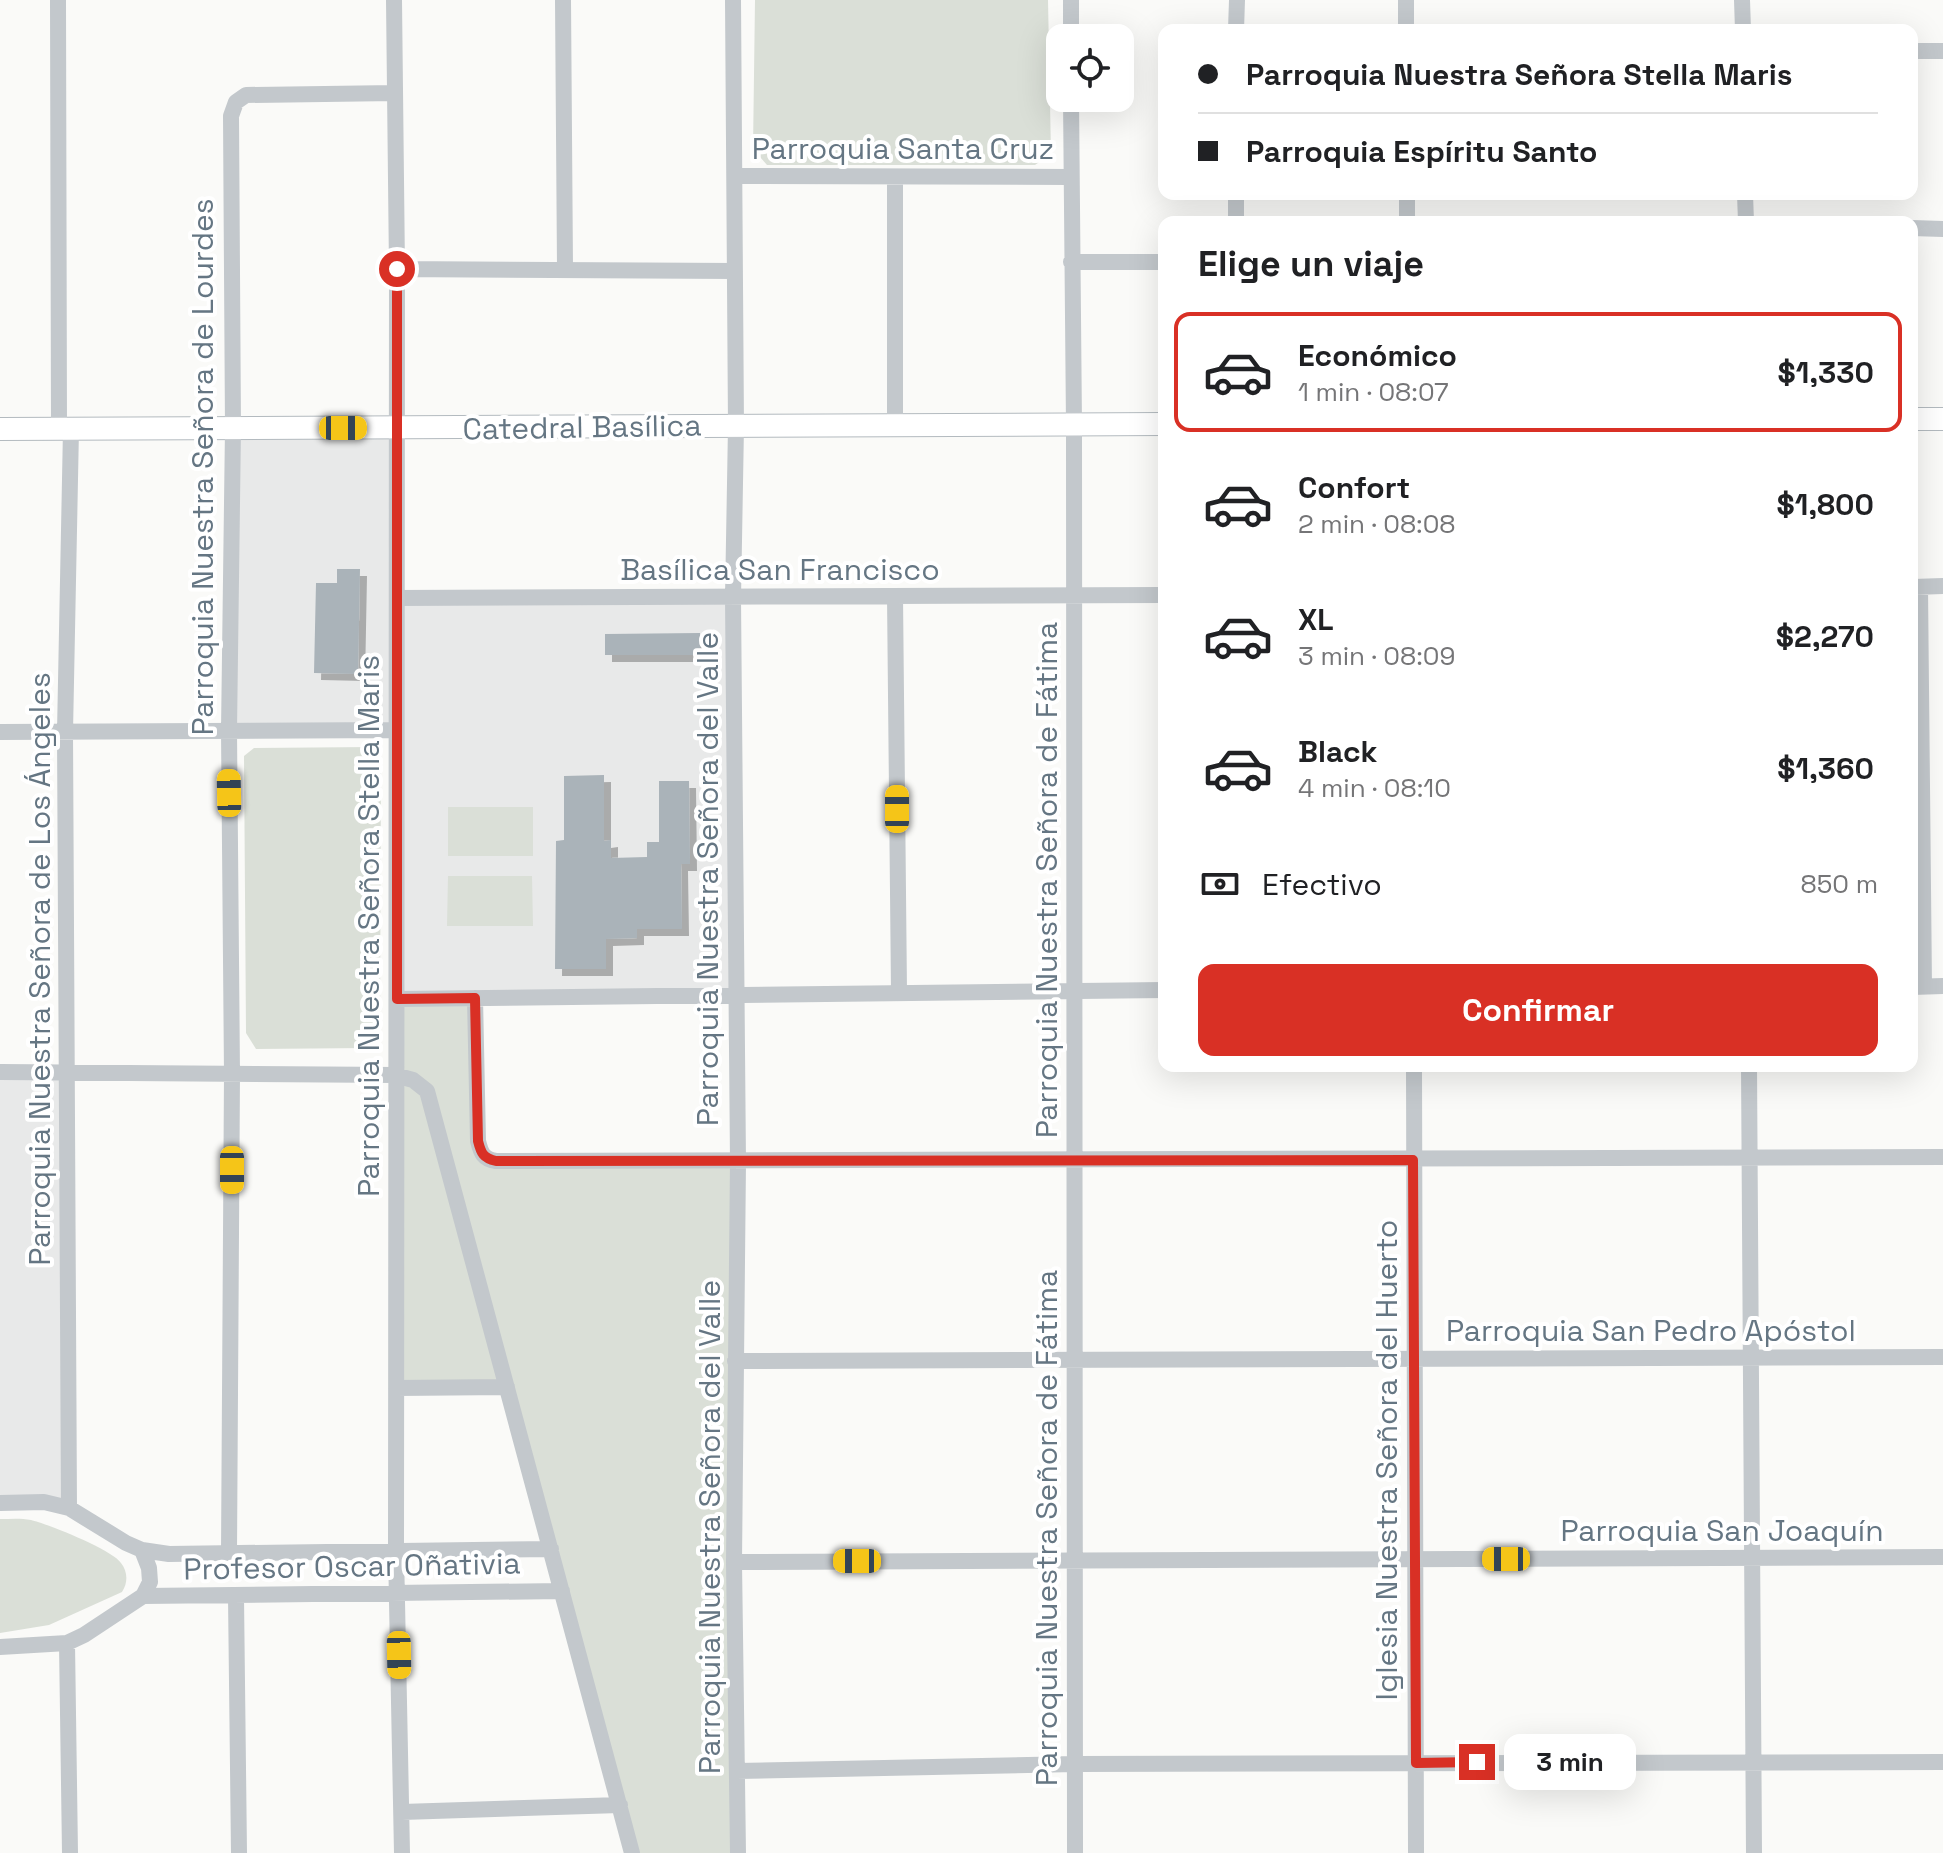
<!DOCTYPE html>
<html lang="es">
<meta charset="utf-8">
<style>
:root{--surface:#fff;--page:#f2f2f2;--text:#202124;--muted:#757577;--line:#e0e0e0;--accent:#d93025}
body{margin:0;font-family:"Space Grotesk",sans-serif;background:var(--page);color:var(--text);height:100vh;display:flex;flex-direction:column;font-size:30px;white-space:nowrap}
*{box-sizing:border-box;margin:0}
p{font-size:26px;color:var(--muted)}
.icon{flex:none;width:44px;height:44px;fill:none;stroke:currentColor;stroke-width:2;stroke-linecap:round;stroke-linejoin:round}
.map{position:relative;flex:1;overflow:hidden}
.details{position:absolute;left:1158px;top:216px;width:760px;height:856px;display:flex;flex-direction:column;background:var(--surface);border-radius:16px;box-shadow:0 8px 32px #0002}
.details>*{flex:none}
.guide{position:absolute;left:1158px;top:24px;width:760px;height:176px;border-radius:16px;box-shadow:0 8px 32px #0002;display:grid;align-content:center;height:176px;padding:0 40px;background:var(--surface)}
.tools{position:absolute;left:1046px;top:24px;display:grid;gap:16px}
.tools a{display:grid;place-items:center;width:88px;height:88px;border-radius:16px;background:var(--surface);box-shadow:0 8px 32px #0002;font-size:40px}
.end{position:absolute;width:36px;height:36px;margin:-18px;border:10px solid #d93025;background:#fff;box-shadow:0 0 0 4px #fff}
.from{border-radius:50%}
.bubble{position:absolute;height:56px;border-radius:16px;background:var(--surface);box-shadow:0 8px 32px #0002;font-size:26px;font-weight:700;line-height:56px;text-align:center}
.car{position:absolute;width:24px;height:48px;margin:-24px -12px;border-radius:10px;box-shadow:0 0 6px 2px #0007;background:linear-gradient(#f5c518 24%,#345 0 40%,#f5c518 0 76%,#345 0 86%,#f5c518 0)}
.guide b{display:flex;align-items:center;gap:28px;height:76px;font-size:30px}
.guide b+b{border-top:2px solid var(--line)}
.guide i{width:20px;height:20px;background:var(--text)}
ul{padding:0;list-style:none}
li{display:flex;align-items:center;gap:24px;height:120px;margin:0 16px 12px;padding:0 24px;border:4px solid transparent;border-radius:16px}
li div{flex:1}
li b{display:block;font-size:30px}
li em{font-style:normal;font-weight:700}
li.current{border-color:var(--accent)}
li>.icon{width:72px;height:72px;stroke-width:1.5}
h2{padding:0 40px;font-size:36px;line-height:96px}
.pay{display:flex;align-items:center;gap:20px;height:88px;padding:0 40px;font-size:30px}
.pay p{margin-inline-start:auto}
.button{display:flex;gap:16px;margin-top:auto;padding:16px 40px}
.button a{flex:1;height:92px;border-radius:16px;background:var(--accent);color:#fff;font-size:32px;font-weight:700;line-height:92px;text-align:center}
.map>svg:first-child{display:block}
</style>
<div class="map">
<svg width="1943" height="1853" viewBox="0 0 1943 1853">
<defs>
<filter id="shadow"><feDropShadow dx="7" dy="7" stdDeviation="0" flood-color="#0004"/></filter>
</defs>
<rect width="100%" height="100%" fill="#fafaf8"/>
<path fill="#e8e9e9" d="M234,428L397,430L395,729L230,730Z
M732,599L735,993L398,997V600Z
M67,1073L68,1508L0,1503V1074Z"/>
<path fill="#dadfd7" d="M755,0H1048L1051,154L1035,165H767L753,149Z
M372,747L381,759L380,1034L367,1048L256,1049L246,1033L244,756L254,748Z
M448,807H533V856H448Z
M448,876H532L533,926H447Z
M397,999H474L481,1154L736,1163L738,1853H633L507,1387L396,1388Z
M0,1519C10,1519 21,1518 31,1520C48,1524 113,1550 121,1563C128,1572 128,1583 122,1592L49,1625L0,1633Z"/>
<path fill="#aab3b9" filter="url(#shadow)" d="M337,569H360L358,674L314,673L316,583H337Z
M700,633V655H605V634Z
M604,775V841L611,840V858L647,857V842H659V781H689L690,864H681L682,929H637V938L606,939V969H555L556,841L564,840V776Z"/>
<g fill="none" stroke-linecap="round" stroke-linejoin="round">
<g stroke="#b3babf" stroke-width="24">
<path id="secondary" d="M1912,419H1943
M0,429L1164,424"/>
</g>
<path stroke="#c3c8cc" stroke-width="16" d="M58,0L59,429
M394,0L397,269L396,1551L402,1853
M563,0L565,268
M733,0L736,426L733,598L738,1162L734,1562L738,1853
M1742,0L1743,30
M1236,30L1237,0
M1406,30V0
M1071,38V0
M1912,51H1943
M1071,98L1074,425L1075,1853
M736,176L1070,177
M895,177V425
M1407,194V222
M1745,194L1746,222
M1236,222V194
M1912,228L1943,229
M1071,262H1164
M397,269L735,271
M1913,587L1943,586
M1920,587L1924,986
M895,596L899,991
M397,598L1164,595
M0,732L396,730
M1912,987L1943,986
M475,998L478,1141C481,1153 483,1159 496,1161L1943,1157
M397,999L1164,990
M1414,1066L1416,1853
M1749,1066L1754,1853
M0,1072L395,1075L413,1080L427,1091L632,1853
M735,1361L1943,1357
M396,1388L507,1387
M0,1503L44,1502L69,1508L126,1543L142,1550L169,1554L551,1549
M69,1508L65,732L71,429
M229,1552L232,1074L229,731L233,428L231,116L236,102L246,95L395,93
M734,1562L1943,1557
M143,1596L562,1591
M236,1597L239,1853
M67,1643L70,1853
M0,1647L67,1643L84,1635L143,1596L150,1582L149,1568L142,1550
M737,1771L1075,1764L1943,1762
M402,1812L620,1805"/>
<use href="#secondary" stroke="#fff" stroke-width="22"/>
</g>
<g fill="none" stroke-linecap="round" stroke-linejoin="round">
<path stroke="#d93025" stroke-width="10" d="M397,269V999L475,998L478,1141C481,1153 483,1158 496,1161L1413,1160L1416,1763L1477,1762"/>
</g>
<g text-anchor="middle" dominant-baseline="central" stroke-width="8" stroke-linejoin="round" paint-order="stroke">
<g font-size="30" fill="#657683" stroke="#fff">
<text x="903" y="148">Parroquia Santa Cruz</text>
<text transform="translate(582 427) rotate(-1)">Catedral Basílica</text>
<text transform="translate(202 467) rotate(-90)">Parroquia Nuestra Señora de Lourdes</text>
<text x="780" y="569">Basílica San Francisco</text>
<text transform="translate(707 879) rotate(-90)">Parroquia Nuestra Señora del Valle</text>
<text transform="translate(1046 880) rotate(-90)">Parroquia Nuestra Señora de Fátima</text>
<text transform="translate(368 926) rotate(-90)">Parroquia Nuestra Señora Stella Maris</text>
<text transform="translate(39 969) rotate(-90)">Parroquia Nuestra Señora de Los Ángeles</text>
<text x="1651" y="1330">Parroquia San Pedro Apóstol</text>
<text transform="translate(1386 1460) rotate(-90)">Iglesia Nuestra Señora del Huerto</text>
<text transform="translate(709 1527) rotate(-90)">Parroquia Nuestra Señora del Valle</text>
<text transform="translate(1046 1528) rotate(-90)">Parroquia Nuestra Señora de Fátima</text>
<text x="1722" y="1530">Parroquia San Joaquín</text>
<text transform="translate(352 1566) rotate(-1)">Profesor Oscar Oñativia</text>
</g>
</g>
</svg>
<div class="tools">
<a><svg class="icon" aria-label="locate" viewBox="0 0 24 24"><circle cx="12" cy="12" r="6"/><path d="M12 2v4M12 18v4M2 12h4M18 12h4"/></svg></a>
</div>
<i class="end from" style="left:397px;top:269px"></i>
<i class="end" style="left:1477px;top:1762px"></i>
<div class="bubble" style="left:1504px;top:1734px;width:132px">3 min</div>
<i class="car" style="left:343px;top:428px;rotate:90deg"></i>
<i class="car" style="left:229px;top:793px;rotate:359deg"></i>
<i class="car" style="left:897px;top:809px;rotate:0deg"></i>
<i class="car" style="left:232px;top:1170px;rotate:180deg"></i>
<i class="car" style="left:1506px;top:1559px;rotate:270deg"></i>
<i class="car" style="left:857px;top:1561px;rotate:270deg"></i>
<i class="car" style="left:399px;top:1655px;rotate:179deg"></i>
<div class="guide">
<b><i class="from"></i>Parroquia Nuestra Señora Stella Maris</b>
<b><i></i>Parroquia Espíritu Santo</b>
</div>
<section class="details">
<h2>Elige un viaje</h2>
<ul>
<li class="current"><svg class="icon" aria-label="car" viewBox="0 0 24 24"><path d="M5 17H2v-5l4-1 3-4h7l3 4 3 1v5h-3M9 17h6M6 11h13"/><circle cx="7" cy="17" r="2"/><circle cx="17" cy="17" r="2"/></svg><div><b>Económico</b><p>1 min · 08:07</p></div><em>$1,330</em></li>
<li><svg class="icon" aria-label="car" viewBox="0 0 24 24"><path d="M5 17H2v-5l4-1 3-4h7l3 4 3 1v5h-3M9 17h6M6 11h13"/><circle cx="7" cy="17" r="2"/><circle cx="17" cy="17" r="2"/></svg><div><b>Confort</b><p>2 min · 08:08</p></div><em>$1,800</em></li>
<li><svg class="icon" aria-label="car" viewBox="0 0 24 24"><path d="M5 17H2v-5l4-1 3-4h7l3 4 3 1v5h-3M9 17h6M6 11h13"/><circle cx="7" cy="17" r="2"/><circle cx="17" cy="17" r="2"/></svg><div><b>XL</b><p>3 min · 08:09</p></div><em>$2,270</em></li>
<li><svg class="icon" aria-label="car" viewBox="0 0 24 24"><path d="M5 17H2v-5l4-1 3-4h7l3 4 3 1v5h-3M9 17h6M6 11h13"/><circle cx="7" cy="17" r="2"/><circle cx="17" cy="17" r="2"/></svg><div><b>Black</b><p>4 min · 08:10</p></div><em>$1,360</em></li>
</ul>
<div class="pay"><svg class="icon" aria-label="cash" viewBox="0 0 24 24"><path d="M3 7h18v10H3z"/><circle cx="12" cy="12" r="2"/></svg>Efectivo<p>850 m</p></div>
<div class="button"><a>Confirmar</a></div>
</section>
</div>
